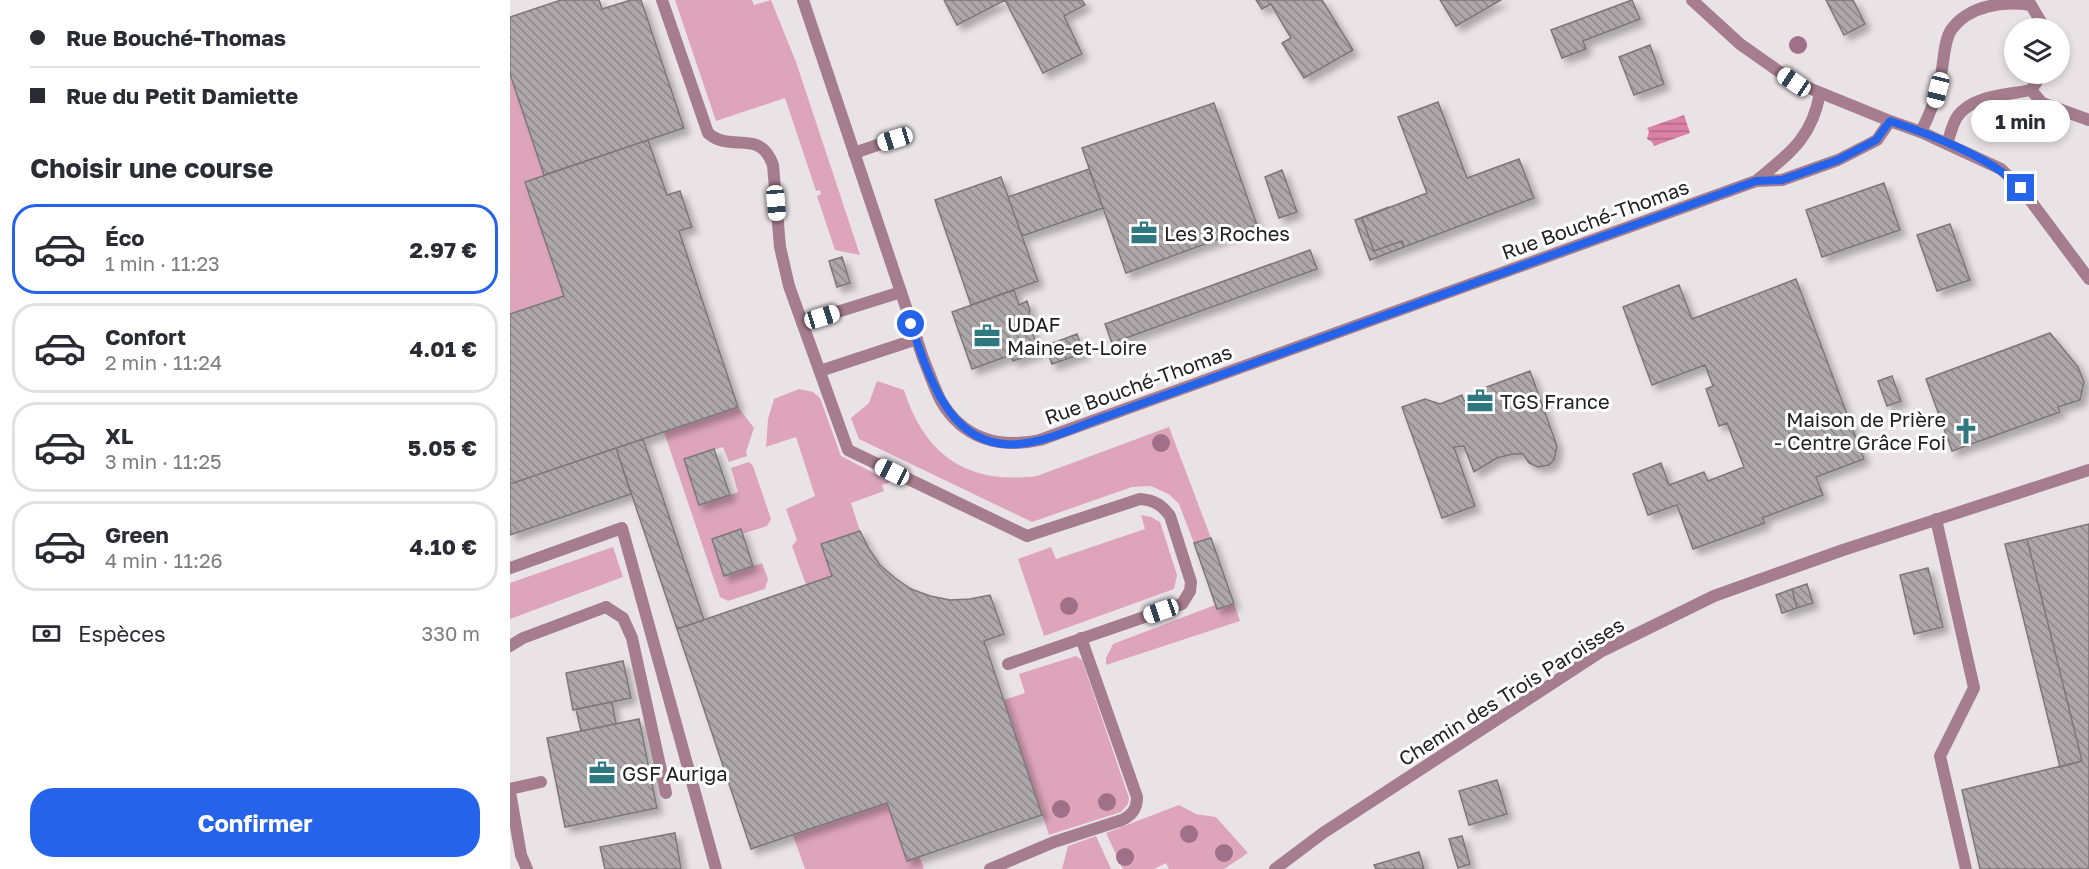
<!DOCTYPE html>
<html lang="fr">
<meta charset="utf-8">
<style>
:root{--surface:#fff;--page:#f2f2f3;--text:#2b2b33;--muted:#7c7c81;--line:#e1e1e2;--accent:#2563eb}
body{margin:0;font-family:"Golos Text",sans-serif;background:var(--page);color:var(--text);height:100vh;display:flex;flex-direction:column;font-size:22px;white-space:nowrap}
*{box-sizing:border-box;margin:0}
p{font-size:20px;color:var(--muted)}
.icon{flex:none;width:33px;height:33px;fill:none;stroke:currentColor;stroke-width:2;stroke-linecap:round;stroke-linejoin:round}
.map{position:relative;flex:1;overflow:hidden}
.details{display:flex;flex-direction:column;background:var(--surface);width:510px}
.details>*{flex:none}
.hud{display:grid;align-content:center;height:132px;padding:0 30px;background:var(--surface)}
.tools{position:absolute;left:1494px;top:18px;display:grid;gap:12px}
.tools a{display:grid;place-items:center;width:66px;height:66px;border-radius:50%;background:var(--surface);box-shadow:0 3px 9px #0003;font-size:30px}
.end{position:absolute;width:27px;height:27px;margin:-14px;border:8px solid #2563eb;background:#fff;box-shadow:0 0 0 3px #fff}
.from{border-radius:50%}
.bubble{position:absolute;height:42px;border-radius:21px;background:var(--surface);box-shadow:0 3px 9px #0003;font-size:20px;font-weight:700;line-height:42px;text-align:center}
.car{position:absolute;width:18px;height:36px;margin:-18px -9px;border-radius:8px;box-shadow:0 0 4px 2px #0007;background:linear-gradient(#fff 24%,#345 0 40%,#fff 0 76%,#345 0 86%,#fff 0)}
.hud b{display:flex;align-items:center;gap:21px;height:57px;font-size:22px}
.hud b+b{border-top:2px solid var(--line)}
.hud i{width:15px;height:15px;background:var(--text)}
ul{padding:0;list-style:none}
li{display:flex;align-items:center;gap:18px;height:90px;margin:0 12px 9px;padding:0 18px;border:3px solid var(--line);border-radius:24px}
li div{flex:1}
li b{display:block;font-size:22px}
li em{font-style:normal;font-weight:700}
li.current{border-color:var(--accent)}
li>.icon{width:54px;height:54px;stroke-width:1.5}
h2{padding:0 30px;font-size:27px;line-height:72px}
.pay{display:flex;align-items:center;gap:15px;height:66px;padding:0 30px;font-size:22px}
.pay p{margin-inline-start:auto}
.primary-button{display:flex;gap:12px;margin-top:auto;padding:12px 30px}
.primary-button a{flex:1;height:69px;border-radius:24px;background:var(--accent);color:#fff;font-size:24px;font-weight:700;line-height:69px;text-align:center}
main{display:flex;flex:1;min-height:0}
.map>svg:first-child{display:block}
</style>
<main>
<section class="details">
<div class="hud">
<b><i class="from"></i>Rue Bouché-Thomas</b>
<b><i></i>Rue du Petit Damiette</b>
</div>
<h2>Choisir une course</h2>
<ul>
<li class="current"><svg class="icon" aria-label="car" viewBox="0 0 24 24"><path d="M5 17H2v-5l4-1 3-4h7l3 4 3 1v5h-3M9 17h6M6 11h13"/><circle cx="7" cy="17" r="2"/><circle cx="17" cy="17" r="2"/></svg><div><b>Éco</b><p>1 min · 11:23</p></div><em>2.97 €</em></li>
<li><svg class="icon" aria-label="car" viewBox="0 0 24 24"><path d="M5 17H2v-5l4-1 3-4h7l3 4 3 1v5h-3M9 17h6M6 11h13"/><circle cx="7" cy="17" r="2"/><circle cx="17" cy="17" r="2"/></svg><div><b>Confort</b><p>2 min · 11:24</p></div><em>4.01 €</em></li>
<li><svg class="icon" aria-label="car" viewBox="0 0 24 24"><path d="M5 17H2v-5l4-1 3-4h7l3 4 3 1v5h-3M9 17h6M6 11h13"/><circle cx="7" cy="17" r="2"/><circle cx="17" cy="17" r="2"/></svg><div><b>XL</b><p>3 min · 11:25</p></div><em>5.05 €</em></li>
<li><svg class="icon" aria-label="car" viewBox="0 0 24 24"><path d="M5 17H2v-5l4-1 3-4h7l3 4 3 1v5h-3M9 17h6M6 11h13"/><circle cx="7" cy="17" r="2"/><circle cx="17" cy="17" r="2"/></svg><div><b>Green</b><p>4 min · 11:26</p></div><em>4.10 €</em></li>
</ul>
<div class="pay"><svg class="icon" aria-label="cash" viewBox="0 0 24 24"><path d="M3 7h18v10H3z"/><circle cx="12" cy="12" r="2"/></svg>Espèces<p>330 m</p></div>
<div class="primary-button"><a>Confirmer</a></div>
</section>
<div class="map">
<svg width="1579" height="869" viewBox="0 0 1579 869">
<defs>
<pattern id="water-rules" width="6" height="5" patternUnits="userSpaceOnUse" patternTransform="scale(1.5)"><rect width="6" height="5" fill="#d980a4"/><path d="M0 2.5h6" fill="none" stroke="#b06885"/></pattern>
<pattern id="building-back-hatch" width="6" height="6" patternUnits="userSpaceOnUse" patternTransform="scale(1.5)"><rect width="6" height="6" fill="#ada7a9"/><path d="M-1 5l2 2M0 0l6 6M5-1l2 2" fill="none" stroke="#8c8889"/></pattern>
<filter id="shadow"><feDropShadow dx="5.5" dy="5.5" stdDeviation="3" flood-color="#0004"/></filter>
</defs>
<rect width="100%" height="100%" fill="#eae3e6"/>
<path fill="#dea5ba" d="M165,0H242L244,5L261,0L286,62L350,255L325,250L307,196L311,194L310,190L306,191L275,98L206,121Z
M0,74L34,175L15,182L54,296L0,314Z
M367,381L394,390C415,456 458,485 527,476L659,427L701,538L684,543L669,504L660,495L641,486L622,487L522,522L349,439L341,418L359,403Z
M289,389L303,392L310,398L331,456L381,482L372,485L374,491L341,503L350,531L311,544L322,576L296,585L282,546L287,540L276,509L305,496L286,437L256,447L258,419L264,399Z
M228,407L244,428L236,452L237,456L219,462L213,447L175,459L190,505L228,492L221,468L239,462L243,466L260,516L261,519L257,526L232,534L230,530L202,540L214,576L252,563L258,579L255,589L218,601L210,597L154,432Z
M631,515L641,517L650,522L667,575L664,589L534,636L508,559L541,547L546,559L635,529Z
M103,547L113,577L0,619V583Z
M724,604L730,621L596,665V658L603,644L705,605L707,609Z
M566,656L572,660L619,798L618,804L611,812L539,835L494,700L515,693L509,674Z
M377,803L396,860L409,856L414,869H295L283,835Z
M669,805L686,814L706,817L738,853L714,869H659L656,863L644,869H613L596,833Z
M586,836L601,869H552L558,846Z"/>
<path fill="url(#water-rules)" d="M1174,115L1180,133L1144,146L1142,142L1137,139L1139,131L1137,128Z"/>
<path fill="url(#building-back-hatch)" stroke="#7e7779" stroke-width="1.5" filter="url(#shadow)" d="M51,0H89L92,9L121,0H131L174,128L34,175L0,74V17Z
M434,0H572L575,5L554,16L572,54L533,73L495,0L447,25Z
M746,0H812L843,50L794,78L772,43L781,38L761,4L752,9Z
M930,0H991L946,26Z
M1122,0L1130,19L1073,41L1076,49L1052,58L1041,30Z
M1316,0H1343L1355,24L1334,35Z
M1140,45L1154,84L1124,95L1109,57Z
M928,102L957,178L1009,159L1024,198L894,247L892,241L864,251L852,218L917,193L888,117Z
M704,103L747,225L616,273L572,148Z
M138,140L157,195L170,191L182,227L169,231L228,407L0,484V314L54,296L15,182Z
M579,169L593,208L512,236L498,197Z
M772,170L787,212L769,218L755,177Z
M491,177L528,281L461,305L425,200Z
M1374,183L1390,230L1312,257L1296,210Z
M879,207L852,218L864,251L892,241L894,247L860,260L845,220Z
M1440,224L1460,280L1427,291L1407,235Z
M800,250L807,269L602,343L595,324Z
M332,257L340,283L327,287L319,261Z
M1286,279L1354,459L1306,477L1313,495L1252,518L1255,523L1183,549L1167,505L1138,515L1123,474L1151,463L1159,485L1194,472L1198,481L1234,467L1217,423L1209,426L1196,389L1203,386L1195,365L1142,385L1113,307L1169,285L1182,319Z
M504,290L509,305L517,301L520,310L518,320L529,352L503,361L501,355L462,369L442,312Z
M1540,333L1568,367L1574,382L1570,400L1548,407L1550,412L1442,451L1416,379Z
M567,334L574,353L542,364L535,346Z
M1020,371L1047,446L1044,460L1039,465L1028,467L1019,463L1013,454H1003L987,458L964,472L954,446L944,447L965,506L932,518L892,407L915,399L930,404L952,395L954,401L960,400L975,393L974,388Z
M1382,376L1391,401L1377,406L1368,381Z
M133,439L194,620L167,629L106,448Z
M106,448L121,494L0,535V484Z
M204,449L220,495L189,505L174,459Z
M1579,524V869H1470L1452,790L1572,761L1517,539Z
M231,529L243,566L214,576L202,539Z
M350,531L359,549L370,565L385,578L401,589L420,596L440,600L460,599L480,595L494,634L474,641L532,815L397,861L377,803L241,849L167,629L322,576L311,544Z
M701,538L724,604L707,609L684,543Z
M1517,539L1572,761L1550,767L1495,544Z
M1418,568L1433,627L1404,634L1390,575Z
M1297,584L1303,603L1287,608L1282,589Z
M1282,589L1287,608L1272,613L1266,595Z
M113,661L121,698L63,710L56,673Z
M102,702L106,724L71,731L66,709Z
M129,719L147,808L55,827L37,738Z
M987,780L997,814L959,825L949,791Z
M165,833L171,869H95L90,847Z
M952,836L960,864L948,868L939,839Z
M909,852L914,869H866L864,865Z"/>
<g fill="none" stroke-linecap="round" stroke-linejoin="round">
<path stroke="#a57d8c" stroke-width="12" d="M152,0L198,133C221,154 249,127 263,165L270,247L279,286L338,450L517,536L630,499C644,500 652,505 660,516L681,582L680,591L672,604L498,664
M1521,90L1532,103L1579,120
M1411,132C1420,114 1426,98 1430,80C1434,65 1433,43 1441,30C1459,5 1493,1 1521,5L1531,22L1532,28
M1437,144C1440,135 1442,125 1447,117C1462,95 1497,95 1521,90L1532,74
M344,153L385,139
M292,323L391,292
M310,371L407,339
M1426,519L1464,688L1430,756L1456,869
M0,568L112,528L206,869
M96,607L113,618L122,638L156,793
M0,789L31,782
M480,869L544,842L612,820C622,815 627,809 627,797L571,638"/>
<path stroke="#a57d8c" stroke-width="12" d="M293,0L413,358C419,372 424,388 431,401C453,439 490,449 530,440L1246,181C1280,153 1302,138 1310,93
M1182,0L1230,44L1284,82L1380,121L1411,132L1491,169L1511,188L1579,279
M1246,181L1272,180L1328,160L1367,140L1380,121
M0,646L13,638L96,607
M0,792L11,855L17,869
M765,869L813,833L1092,651L1204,596L1333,550L1579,470"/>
</g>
<g fill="#9f7087">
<circle cx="1288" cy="45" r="9"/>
<circle cx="651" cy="443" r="9"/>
<circle cx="559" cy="606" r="9"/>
<circle cx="597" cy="802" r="9"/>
<circle cx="551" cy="809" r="9"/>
<circle cx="679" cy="834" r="9"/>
<circle cx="714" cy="853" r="9"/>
<circle cx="615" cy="857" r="9"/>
</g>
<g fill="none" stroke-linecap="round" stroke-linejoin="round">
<path stroke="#2563eb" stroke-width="8" d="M401,324C419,378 442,456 516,443C543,439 569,426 595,417L1246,181L1272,180L1328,160L1366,140L1380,121C1420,134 1482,158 1511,188"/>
</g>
<defs>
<g id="office-bare" transform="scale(2.07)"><path d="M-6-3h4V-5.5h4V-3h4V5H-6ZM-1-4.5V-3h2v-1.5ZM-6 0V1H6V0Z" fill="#2f7880" stroke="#fff" stroke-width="2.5" paint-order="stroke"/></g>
<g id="church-bare" transform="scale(2.07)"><path d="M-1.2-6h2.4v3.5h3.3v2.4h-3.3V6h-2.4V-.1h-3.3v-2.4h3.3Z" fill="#2f7880" stroke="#fff" stroke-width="2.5" paint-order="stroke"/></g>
</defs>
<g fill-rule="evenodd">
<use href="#office-bare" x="634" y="233"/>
<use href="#office-bare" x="477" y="336"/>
<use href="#office-bare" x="970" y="401"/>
<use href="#church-bare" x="1456" y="431"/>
<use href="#office-bare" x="92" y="773"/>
</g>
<g text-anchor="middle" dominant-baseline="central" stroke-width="6" stroke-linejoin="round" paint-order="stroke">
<g font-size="20" fill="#222021" stroke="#fff">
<text transform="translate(1085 219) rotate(-20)">Rue Bouché-Thomas</text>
<text transform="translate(628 384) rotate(-20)">Rue Bouché-Thomas</text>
<text transform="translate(1001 691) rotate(-32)">Chemin des Trois Paroisses</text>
</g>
<g font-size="20" fill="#222021" stroke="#fff" text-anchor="start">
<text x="654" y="233">Les 3 Roches</text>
<text x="497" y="324">UDAF<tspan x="497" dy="23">Maine-et-Loire</tspan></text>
<text x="990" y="401">TGS France</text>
<text x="1436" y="419" text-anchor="end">Maison de Prière<tspan x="1436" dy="23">- Centre Grâce Foi</tspan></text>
<text x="112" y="773">GSF Auriga</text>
</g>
</g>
</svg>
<div class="tools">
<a><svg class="icon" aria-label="layers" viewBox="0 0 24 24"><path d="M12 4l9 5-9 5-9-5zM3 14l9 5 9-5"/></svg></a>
</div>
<i class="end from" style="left:401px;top:324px"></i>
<i class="end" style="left:1511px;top:188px"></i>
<div class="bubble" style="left:1461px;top:100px;width:99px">1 min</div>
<i class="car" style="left:1284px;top:82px;rotate:304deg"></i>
<i class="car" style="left:1428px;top:90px;rotate:194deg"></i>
<i class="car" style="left:385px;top:139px;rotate:253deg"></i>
<i class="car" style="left:266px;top:203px;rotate:175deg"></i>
<i class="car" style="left:312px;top:317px;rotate:73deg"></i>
<i class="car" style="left:382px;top:472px;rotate:296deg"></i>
<i class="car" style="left:651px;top:611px;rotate:251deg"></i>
</div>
</main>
